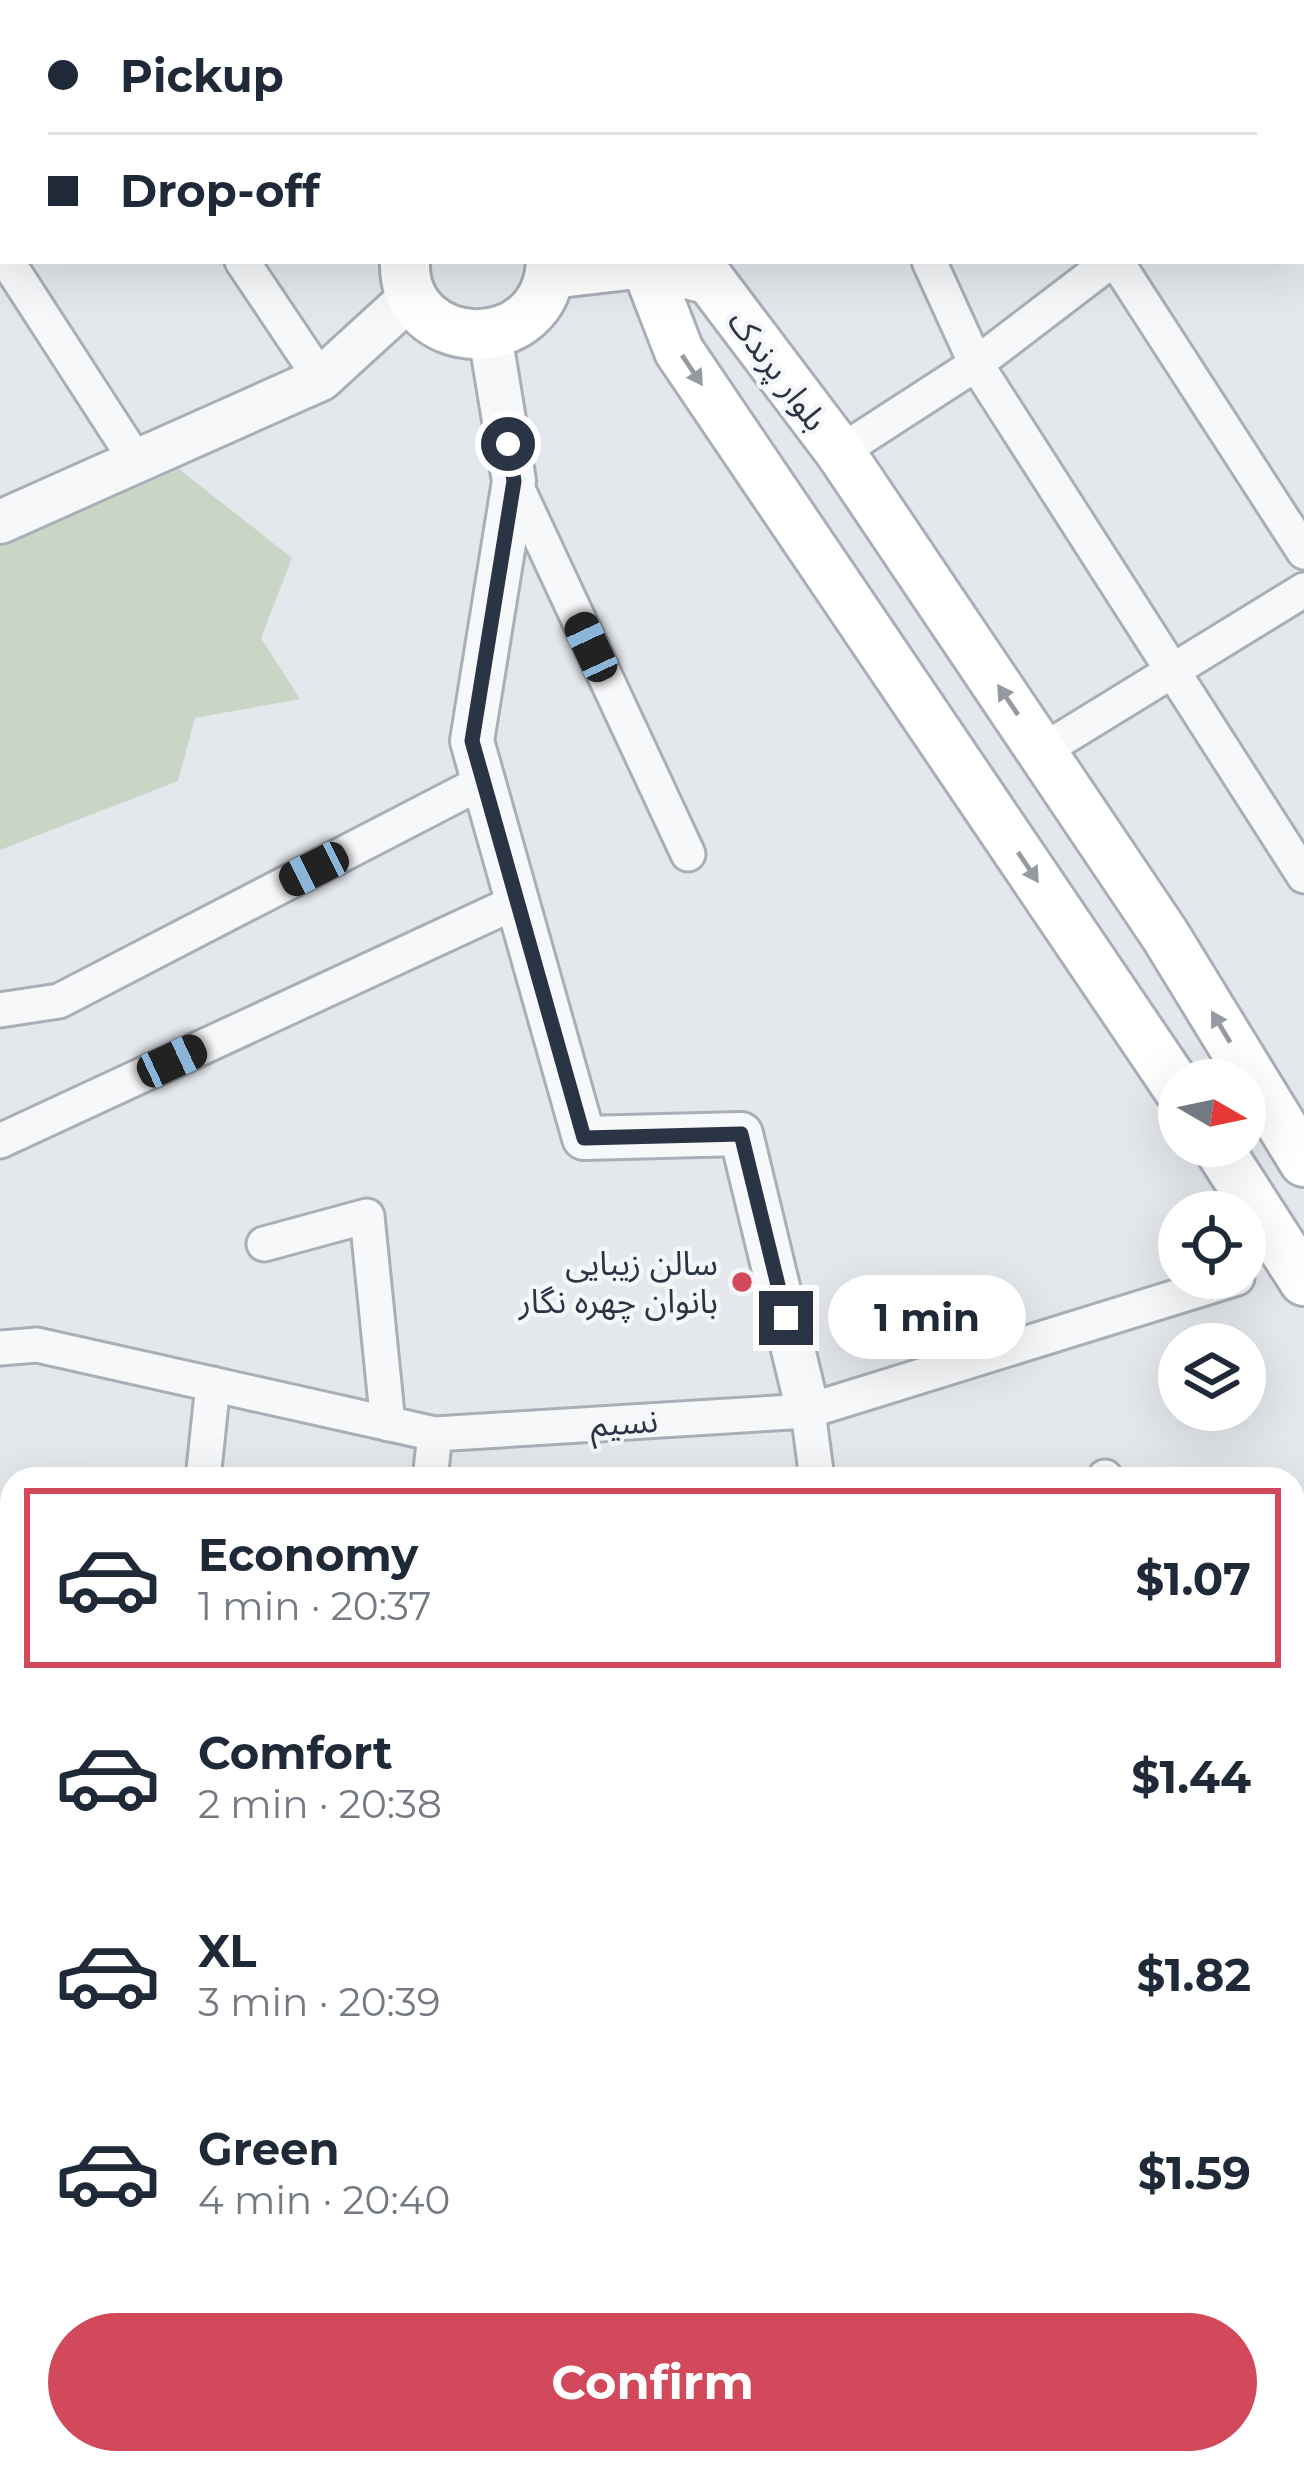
<!DOCTYPE html>
<meta charset="utf-8">
<style>
:root{--surface:#fff;--page:#f2f2f3;--text:#1f2937;--muted:#747a83;--line:#e0e1e3;--accent:#d1495b}
body{margin:0;font-family:Montserrat,"Noto Sans Arabic",sans-serif;background:var(--page);color:var(--text);height:100vh;display:flex;flex-direction:column;font-size:45px;white-space:nowrap}
*{box-sizing:border-box;margin:0}
p{font-size:39px;color:var(--muted)}
.icon{flex:none;width:66px;height:66px;fill:none;stroke:currentColor;stroke-width:2;stroke-linecap:round;stroke-linejoin:round}
.map{position:relative;flex:1;overflow:hidden}
.sheet{position:absolute;left:0px;top:1467px;width:1305px;height:1008px;display:flex;flex-direction:column;background:var(--surface);border-radius:36px 36px 0 0;box-shadow:0 12px 48px #0002}
.sheet>*{flex:none}
.guide{position:absolute;left:0px;top:0px;width:1305px;height:264px;box-shadow:0 12px 48px #0002;display:grid;align-content:center;height:264px;padding:0 48px;background:var(--surface)}
.needle{width:78px;rotate:99deg}
.controls{position:absolute;left:1158px;top:1059px;display:grid;gap:24px}
.controls a{display:grid;place-items:center;width:108px;height:108px;border-radius:50%;background:var(--surface);box-shadow:0 12px 48px #0002;font-size:60px}
.end{position:absolute;width:54px;height:54px;margin:-27px;border:15px solid #2b3445;background:#fff;box-shadow:0 0 0 6px #fff}
.from{border-radius:50%}
.bubble{position:absolute;height:84px;border-radius:42px;background:var(--surface);box-shadow:0 12px 48px #0002;font-size:39px;font-weight:700;line-height:84px;text-align:center}
.car{position:absolute;width:36px;height:72px;margin:-36px -18px;border-radius:15px;box-shadow:0 0 9px 3px #0007;background:linear-gradient(#222 24%,#8ab4d8 0 40%,#222 0 76%,#8ab4d8 0 86%,#222 0)}
.guide b{display:flex;align-items:center;gap:42px;height:114px;font-size:45px}
.guide b+b{border-top:3px solid var(--line)}
.guide i{width:30px;height:30px;background:var(--text)}
ul{padding:21px 0 0;list-style:none}
li{display:flex;align-items:center;gap:36px;height:180px;margin:0 24px 18px;padding:0 24px;border:6px solid transparent;border-radius:0px}
li div{flex:1}
li b{display:block;font-size:45px}
li em{font-style:normal;font-weight:700}
li.on{border-color:var(--accent)}
li>.icon{width:108px;height:108px;stroke-width:1.5}
.primary-button{display:flex;gap:24px;margin-top:auto;padding:24px 48px}
.primary-button a{flex:1;height:138px;border-radius:72px;background:var(--accent);color:#fff;font-size:48px;font-weight:700;line-height:138px;text-align:center}
.map>svg:first-child{display:block}
</style>
<div class="map">
<svg width="1304" height="2475" viewBox="0 0 1304 2475">
<rect width="100%" height="100%" fill="#e4e7ec"/>
<path fill="#c9d6c5" d="M179,469L292,558L261,638L300,699L195,718L178,781L0,850V547Z"/>
<g fill="none" stroke-linecap="round" stroke-linejoin="round">
<g stroke="#a9aeb7" stroke-width="39">
<path id="minor" d="M67,0L69,3
M871,0L873,3
M1302,183L1304,182
M7,261L137,462
M242,261L321,379
M929,261L976,364L1304,876
M1116,261L1304,552
M840,452L976,364L1111,261
M514,481L688,854
M1042,751L1304,590
M0,1010L59,1001L484,781
M0,1141L518,901
M264,1244L367,1216L388,1424
M0,1348L37,1345L435,1434L808,1411L1237,1278
M808,1411L817,1479
M1105,1477L1106,1479
M203,1479L213,1384
M430,1479L435,1434
M1293,1631H1304
M1293,1712L1304,1742
M1293,1920L1304,1958
M0,2277L12,2301
M95,2463L101,2475
M374,2463L382,2475
M1000,2463L1009,2475
M1181,2463L1192,2475
M265,2475L288,2463
M850,2475L863,2463"/>
</g>
<g stroke="#a9aeb7" stroke-width="48">
<path id="tertiary" d="M430,0L432,3
M735,3L738,0
M490,335L514,481L472,741L584,1138L741,1134L808,1411
M0,522L321,379L413,295"/>
</g>
<g stroke="#a9aeb7" stroke-width="54">
<path id="secondary" d="M405,261C401,355 547,362 551,261
M645,263L679,351L1179,1090
M551,274L645,263L710,280L840,452L1165,935L1304,1162
M1217,1146L1304,1281"/>
</g>
<use href="#minor" stroke="#f7f8fa" stroke-width="33"/>
<use href="#tertiary" stroke="#f7f8fa" stroke-width="42"/>
<use href="#secondary" stroke="#fff" stroke-width="48"/>
</g>
<defs><path id="oneway-solid" d="M-6-.8H1V-3.2L6.5 0L1 3.2V.8H-6Z" transform="scale(3)"/></defs>
<g fill="#959aa2">
<use href="#oneway-solid" transform="translate(692 370) rotate(56)"/>
<use href="#oneway-solid" transform="translate(1008 700) rotate(-124)"/>
<use href="#oneway-solid" transform="translate(1028 867) rotate(56)"/>
<use href="#oneway-solid" transform="translate(1221 1027) rotate(-121)"/>
</g>
<g fill="none" stroke-linecap="round" stroke-linejoin="round">
<path stroke="#2b3445" stroke-width="15" d="M508,444L514,481L472,741L584,1138L741,1134L786,1318"/>
</g>
<circle fill="#d1495b" stroke="#f4f6f9" stroke-width="4.5" cx="742" cy="1282" r="12"/>
<g text-anchor="middle" dominant-baseline="central" stroke-width="9" stroke-linejoin="round" paint-order="stroke">
<g font-size="33" fill="#2b3445" stroke="#f4f6f9">
<text transform="translate(778 370) rotate(53)">بلوار پرندک</text>
<text transform="translate(624 1422) rotate(-4)">نسیم</text>
</g>
<g font-size="33" fill="#2b3445" stroke="#f4f6f9" text-anchor="end">
<text x="718" y="1263">سالن زیبایی<tspan x="718" dy="38">بانوان چهره نگار</tspan></text>
</g>
</g>
</svg>
<div class="controls">
<a><svg class="needle" viewBox="-14 -14 28 28"><path d="M0-13l5 13h-10z" fill="#e53935"/><path d="M0 13l5-13h-10z" fill="#747a83"/></svg></a>
<a><svg class="icon" aria-label="locate" viewBox="0 0 24 24"><circle cx="12" cy="12" r="6"/><path d="M12 2v4M12 18v4M2 12h4M18 12h4"/></svg></a>
<a><svg class="icon" aria-label="layers" viewBox="0 0 24 24"><path d="M12 4l9 5-9 5-9-5zM3 14l9 5 9-5"/></svg></a>
</div>
<i class="end from" style="left:508px;top:444px"></i>
<i class="end" style="left:786px;top:1318px"></i>
<div class="bubble" style="left:828px;top:1275px;width:198px">1 min</div>
<i class="car" style="left:591px;top:647px;rotate:335deg"></i>
<i class="car" style="left:314px;top:869px;rotate:243deg"></i>
<i class="car" style="left:172px;top:1061px;rotate:65deg"></i>
<div class="guide">
<b><i class="from"></i>Pickup</b>
<b><i></i>Drop-off</b>
</div>
<section class="sheet">
<ul>
<li class="on"><svg class="icon" aria-label="car" viewBox="0 0 24 24"><path d="M5 17H2v-5l4-1 3-4h7l3 4 3 1v5h-3M9 17h6M6 11h13"/><circle cx="7" cy="17" r="2"/><circle cx="17" cy="17" r="2"/></svg><div><b>Economy</b><p>1 min · 20:37</p></div><em>$1.07</em></li>
<li><svg class="icon" aria-label="car" viewBox="0 0 24 24"><path d="M5 17H2v-5l4-1 3-4h7l3 4 3 1v5h-3M9 17h6M6 11h13"/><circle cx="7" cy="17" r="2"/><circle cx="17" cy="17" r="2"/></svg><div><b>Comfort</b><p>2 min · 20:38</p></div><em>$1.44</em></li>
<li><svg class="icon" aria-label="car" viewBox="0 0 24 24"><path d="M5 17H2v-5l4-1 3-4h7l3 4 3 1v5h-3M9 17h6M6 11h13"/><circle cx="7" cy="17" r="2"/><circle cx="17" cy="17" r="2"/></svg><div><b>XL</b><p>3 min · 20:39</p></div><em>$1.82</em></li>
<li><svg class="icon" aria-label="car" viewBox="0 0 24 24"><path d="M5 17H2v-5l4-1 3-4h7l3 4 3 1v5h-3M9 17h6M6 11h13"/><circle cx="7" cy="17" r="2"/><circle cx="17" cy="17" r="2"/></svg><div><b>Green</b><p>4 min · 20:40</p></div><em>$1.59</em></li>
</ul>
<div class="primary-button"><a>Confirm</a></div>
</section>
</div>
